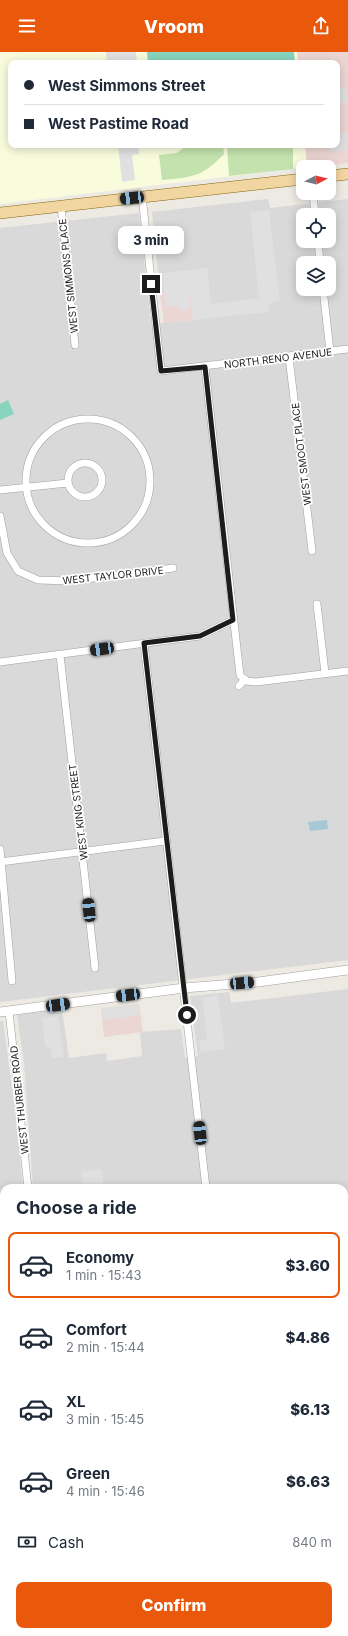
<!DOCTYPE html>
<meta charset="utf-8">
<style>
:root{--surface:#fff;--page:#f2f2f3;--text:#1f2937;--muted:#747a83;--line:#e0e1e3;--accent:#ea580c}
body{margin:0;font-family:Inter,sans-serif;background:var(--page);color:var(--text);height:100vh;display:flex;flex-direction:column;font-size:15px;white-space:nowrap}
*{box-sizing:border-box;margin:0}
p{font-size:13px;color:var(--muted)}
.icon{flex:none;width:22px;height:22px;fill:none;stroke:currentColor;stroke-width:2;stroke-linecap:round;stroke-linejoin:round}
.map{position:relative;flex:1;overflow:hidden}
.details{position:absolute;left:0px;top:1132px;width:348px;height:452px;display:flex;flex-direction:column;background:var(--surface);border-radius:12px 12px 0 0;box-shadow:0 2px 10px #0003}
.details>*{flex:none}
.guide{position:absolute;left:8px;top:8px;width:332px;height:88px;border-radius:8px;box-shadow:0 2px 10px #0003;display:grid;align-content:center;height:88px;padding:0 16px;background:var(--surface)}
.needle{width:26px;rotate:83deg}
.buttons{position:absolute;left:296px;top:108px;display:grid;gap:8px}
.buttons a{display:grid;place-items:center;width:40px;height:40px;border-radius:8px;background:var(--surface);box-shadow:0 2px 10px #0003;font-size:20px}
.end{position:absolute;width:18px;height:18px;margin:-9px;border:5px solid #1c1c1c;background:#fff;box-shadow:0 0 0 2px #fff}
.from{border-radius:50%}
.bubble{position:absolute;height:28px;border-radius:8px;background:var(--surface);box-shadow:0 2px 10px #0003;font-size:13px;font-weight:800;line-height:28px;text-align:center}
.car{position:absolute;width:12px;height:24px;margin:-12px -6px;border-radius:5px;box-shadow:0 0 3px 1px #0007;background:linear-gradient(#222 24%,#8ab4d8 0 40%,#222 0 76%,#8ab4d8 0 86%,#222 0)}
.guide b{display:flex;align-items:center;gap:14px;height:38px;font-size:15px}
.guide b+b{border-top:1px solid var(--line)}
.guide i{width:10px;height:10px;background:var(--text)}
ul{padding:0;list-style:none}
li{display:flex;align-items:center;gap:12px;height:66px;margin:0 8px 6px;padding:0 8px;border:2px solid transparent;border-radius:8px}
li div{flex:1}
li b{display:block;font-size:15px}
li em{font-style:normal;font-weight:800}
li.on{border-color:var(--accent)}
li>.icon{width:36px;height:36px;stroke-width:1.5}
h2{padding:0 16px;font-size:18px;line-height:48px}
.pay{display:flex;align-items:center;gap:10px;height:44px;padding:0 16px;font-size:15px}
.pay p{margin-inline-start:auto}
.primary-button{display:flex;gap:8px;margin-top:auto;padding:8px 16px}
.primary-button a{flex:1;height:46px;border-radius:8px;background:var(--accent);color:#fff;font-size:16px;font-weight:800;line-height:46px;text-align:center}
header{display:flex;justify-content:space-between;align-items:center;height:52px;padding:0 16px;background:var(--accent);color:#fff;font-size:18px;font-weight:800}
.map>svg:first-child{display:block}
</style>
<header><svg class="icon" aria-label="menu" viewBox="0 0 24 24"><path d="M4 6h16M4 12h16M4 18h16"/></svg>Vroom<svg class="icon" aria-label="share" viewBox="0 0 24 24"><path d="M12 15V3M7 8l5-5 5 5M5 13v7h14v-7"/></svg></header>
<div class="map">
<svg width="348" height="1584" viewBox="0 0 348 1584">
<rect width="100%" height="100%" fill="#eceae3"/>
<path fill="#dad9d9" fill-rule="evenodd" d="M268,147L270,156L348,147V908L0,950V176L139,161L151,272L193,268L190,238L160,241L152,160ZM303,163H329V189H303ZM303,211H329V237H303Z
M348,937V1323L344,1324L348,1353V1584H252V1580H344V1136H33L24,1011L17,963L62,957L69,1006L106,1001L107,1009L142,1004L140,980L181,977L185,1006L198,1004L190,944L229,940L231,951Z
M0,969H3L16,1066L23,1136H4V1580H71V1584H0Z
M83,1580H169L170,1584H83Z"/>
<path fill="#ecd6d3" d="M297,0H348V111L307,115L305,93H337V11H298Z
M190,238L193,268L164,271L160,241Z
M139,952L143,980L104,985L101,957Z"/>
<path fill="#f9fbdd" d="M0,0H297L298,11H11V93H305L307,115L0,152Z"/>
<path fill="#c3e2ad" d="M187,93H223L224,102C202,125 193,125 162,128L159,103L177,101Z
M227,93H293V117L229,124Z"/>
<path fill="#88d4bd" d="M147,0H294L295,11H148Z
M8,348L14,362L0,368V352Z"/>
<path fill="#e0e0e0" d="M106,0H136L137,11H107Z
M345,35L348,50L337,51V36Z
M348,81V98L329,100L328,93H337V82Z
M118,93H138L139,102L132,103L135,128L122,130Z
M269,158L280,249L273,250L268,254L269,260L193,268L190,238V258L179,259L178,254L165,255L163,221L207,216L211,252L259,246L250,161Z
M218,943L225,997L201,1000L199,989L207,987L202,946Z
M138,952L140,963L103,968L102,956Z
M58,964L64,1005L52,1006L50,995H45L42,966Z
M101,1117L104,1136H83L81,1120Z
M170,1580H246V1584H170Z"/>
<path fill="#a7c8d6" d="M327,768L328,777L310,779L308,770Z"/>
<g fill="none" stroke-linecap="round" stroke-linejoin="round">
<g stroke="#a0a0a0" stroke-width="8">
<path id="minor" d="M313,141L315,163
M142,144L161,319L348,297
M61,154L75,293
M318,189L320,211
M323,237L330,299
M289,305L312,499
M205,315L240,623L246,629L256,630L348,619
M26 429a62 62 0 1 1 124 0a62 62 0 1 1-124 0Z
M68 428a17 17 0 1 1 34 0a17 17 0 1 1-34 0Z
M0,438L68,431
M0,464L7,501L18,519L38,528L70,529L173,516
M317,552L325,621
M144,591L206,1136
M60,603L95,916
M0,610L200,584L233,568
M239,634L245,627
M0,797L12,929
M0,810L165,789
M9,959L28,1136
M77,1580L78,1584
M255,1580L256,1584
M336,1580V1584"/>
</g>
<g stroke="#a0a0a0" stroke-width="10">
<path id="tertiary" d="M0,960L184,936L258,930L348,918"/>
</g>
<g stroke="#85670f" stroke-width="12">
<path id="primary" d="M329,124L348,122
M0,161L303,127"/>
</g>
<use href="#minor" stroke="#fff" stroke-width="7"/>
<use href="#tertiary" stroke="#fff" stroke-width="9"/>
<use href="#primary" stroke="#f2d6a2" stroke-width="11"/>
</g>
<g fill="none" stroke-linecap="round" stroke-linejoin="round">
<path stroke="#1c1c1c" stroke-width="5" d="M151,232L161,319L205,315L233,568L200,584L144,591L187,963"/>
</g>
<g text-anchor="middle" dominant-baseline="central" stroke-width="3.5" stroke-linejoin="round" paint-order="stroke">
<g font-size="10" fill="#1c1c1c" stroke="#fff">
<text transform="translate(68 224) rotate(-96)">WEST SIMMONS PLACE</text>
<text transform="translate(278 306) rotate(-7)">NORTH RENO AVENUE</text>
<text transform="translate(301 402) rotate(-97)">WEST SMOOT PLACE</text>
<text transform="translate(113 523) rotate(-6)">WEST TAYLOR DRIVE</text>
<text transform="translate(78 760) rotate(-97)">WEST KING STREET</text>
<text transform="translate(19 1048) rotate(-96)">WEST THURBER ROAD</text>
</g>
</g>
</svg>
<div class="buttons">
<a><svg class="needle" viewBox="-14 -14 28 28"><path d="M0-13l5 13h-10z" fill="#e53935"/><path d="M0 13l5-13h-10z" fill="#747a83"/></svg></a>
<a><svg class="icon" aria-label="locate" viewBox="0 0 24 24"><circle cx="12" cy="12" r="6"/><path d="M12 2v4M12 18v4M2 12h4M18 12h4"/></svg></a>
<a><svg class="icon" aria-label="layers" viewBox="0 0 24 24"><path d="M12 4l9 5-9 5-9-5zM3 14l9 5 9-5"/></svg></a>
</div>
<i class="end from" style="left:187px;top:963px"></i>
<i class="end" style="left:151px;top:232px"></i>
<div class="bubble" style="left:118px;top:174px;width:66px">3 min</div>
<i class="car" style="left:132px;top:146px;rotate:264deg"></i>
<i class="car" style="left:102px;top:597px;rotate:262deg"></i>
<i class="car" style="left:89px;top:858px;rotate:354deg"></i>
<i class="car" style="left:242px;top:931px;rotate:85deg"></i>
<i class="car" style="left:128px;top:943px;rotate:263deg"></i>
<i class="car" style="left:58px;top:953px;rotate:82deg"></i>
<i class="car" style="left:200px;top:1081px;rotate:354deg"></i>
<div class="guide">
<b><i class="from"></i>West Simmons Street</b>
<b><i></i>West Pastime Road</b>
</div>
<section class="details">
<h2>Choose a ride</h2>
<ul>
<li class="on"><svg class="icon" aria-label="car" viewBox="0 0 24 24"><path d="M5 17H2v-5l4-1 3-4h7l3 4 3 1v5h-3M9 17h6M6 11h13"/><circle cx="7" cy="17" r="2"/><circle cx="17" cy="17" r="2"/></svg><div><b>Economy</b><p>1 min · 15:43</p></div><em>$3.60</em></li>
<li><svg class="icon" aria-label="car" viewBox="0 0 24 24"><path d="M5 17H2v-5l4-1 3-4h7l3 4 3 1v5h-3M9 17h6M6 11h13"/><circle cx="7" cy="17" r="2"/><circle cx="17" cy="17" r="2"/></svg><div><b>Comfort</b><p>2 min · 15:44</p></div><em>$4.86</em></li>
<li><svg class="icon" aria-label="car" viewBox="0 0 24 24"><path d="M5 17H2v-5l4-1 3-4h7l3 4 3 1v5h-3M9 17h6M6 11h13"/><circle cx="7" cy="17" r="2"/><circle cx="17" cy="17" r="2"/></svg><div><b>XL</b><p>3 min · 15:45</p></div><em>$6.13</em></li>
<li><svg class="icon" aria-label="car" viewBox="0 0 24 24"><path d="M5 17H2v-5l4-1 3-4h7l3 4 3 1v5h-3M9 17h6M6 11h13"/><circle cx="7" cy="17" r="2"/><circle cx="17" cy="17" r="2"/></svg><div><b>Green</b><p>4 min · 15:46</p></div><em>$6.63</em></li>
</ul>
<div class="pay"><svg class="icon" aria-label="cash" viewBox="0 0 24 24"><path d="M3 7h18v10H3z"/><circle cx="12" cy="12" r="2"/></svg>Cash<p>840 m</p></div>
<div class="primary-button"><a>Confirm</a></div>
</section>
</div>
